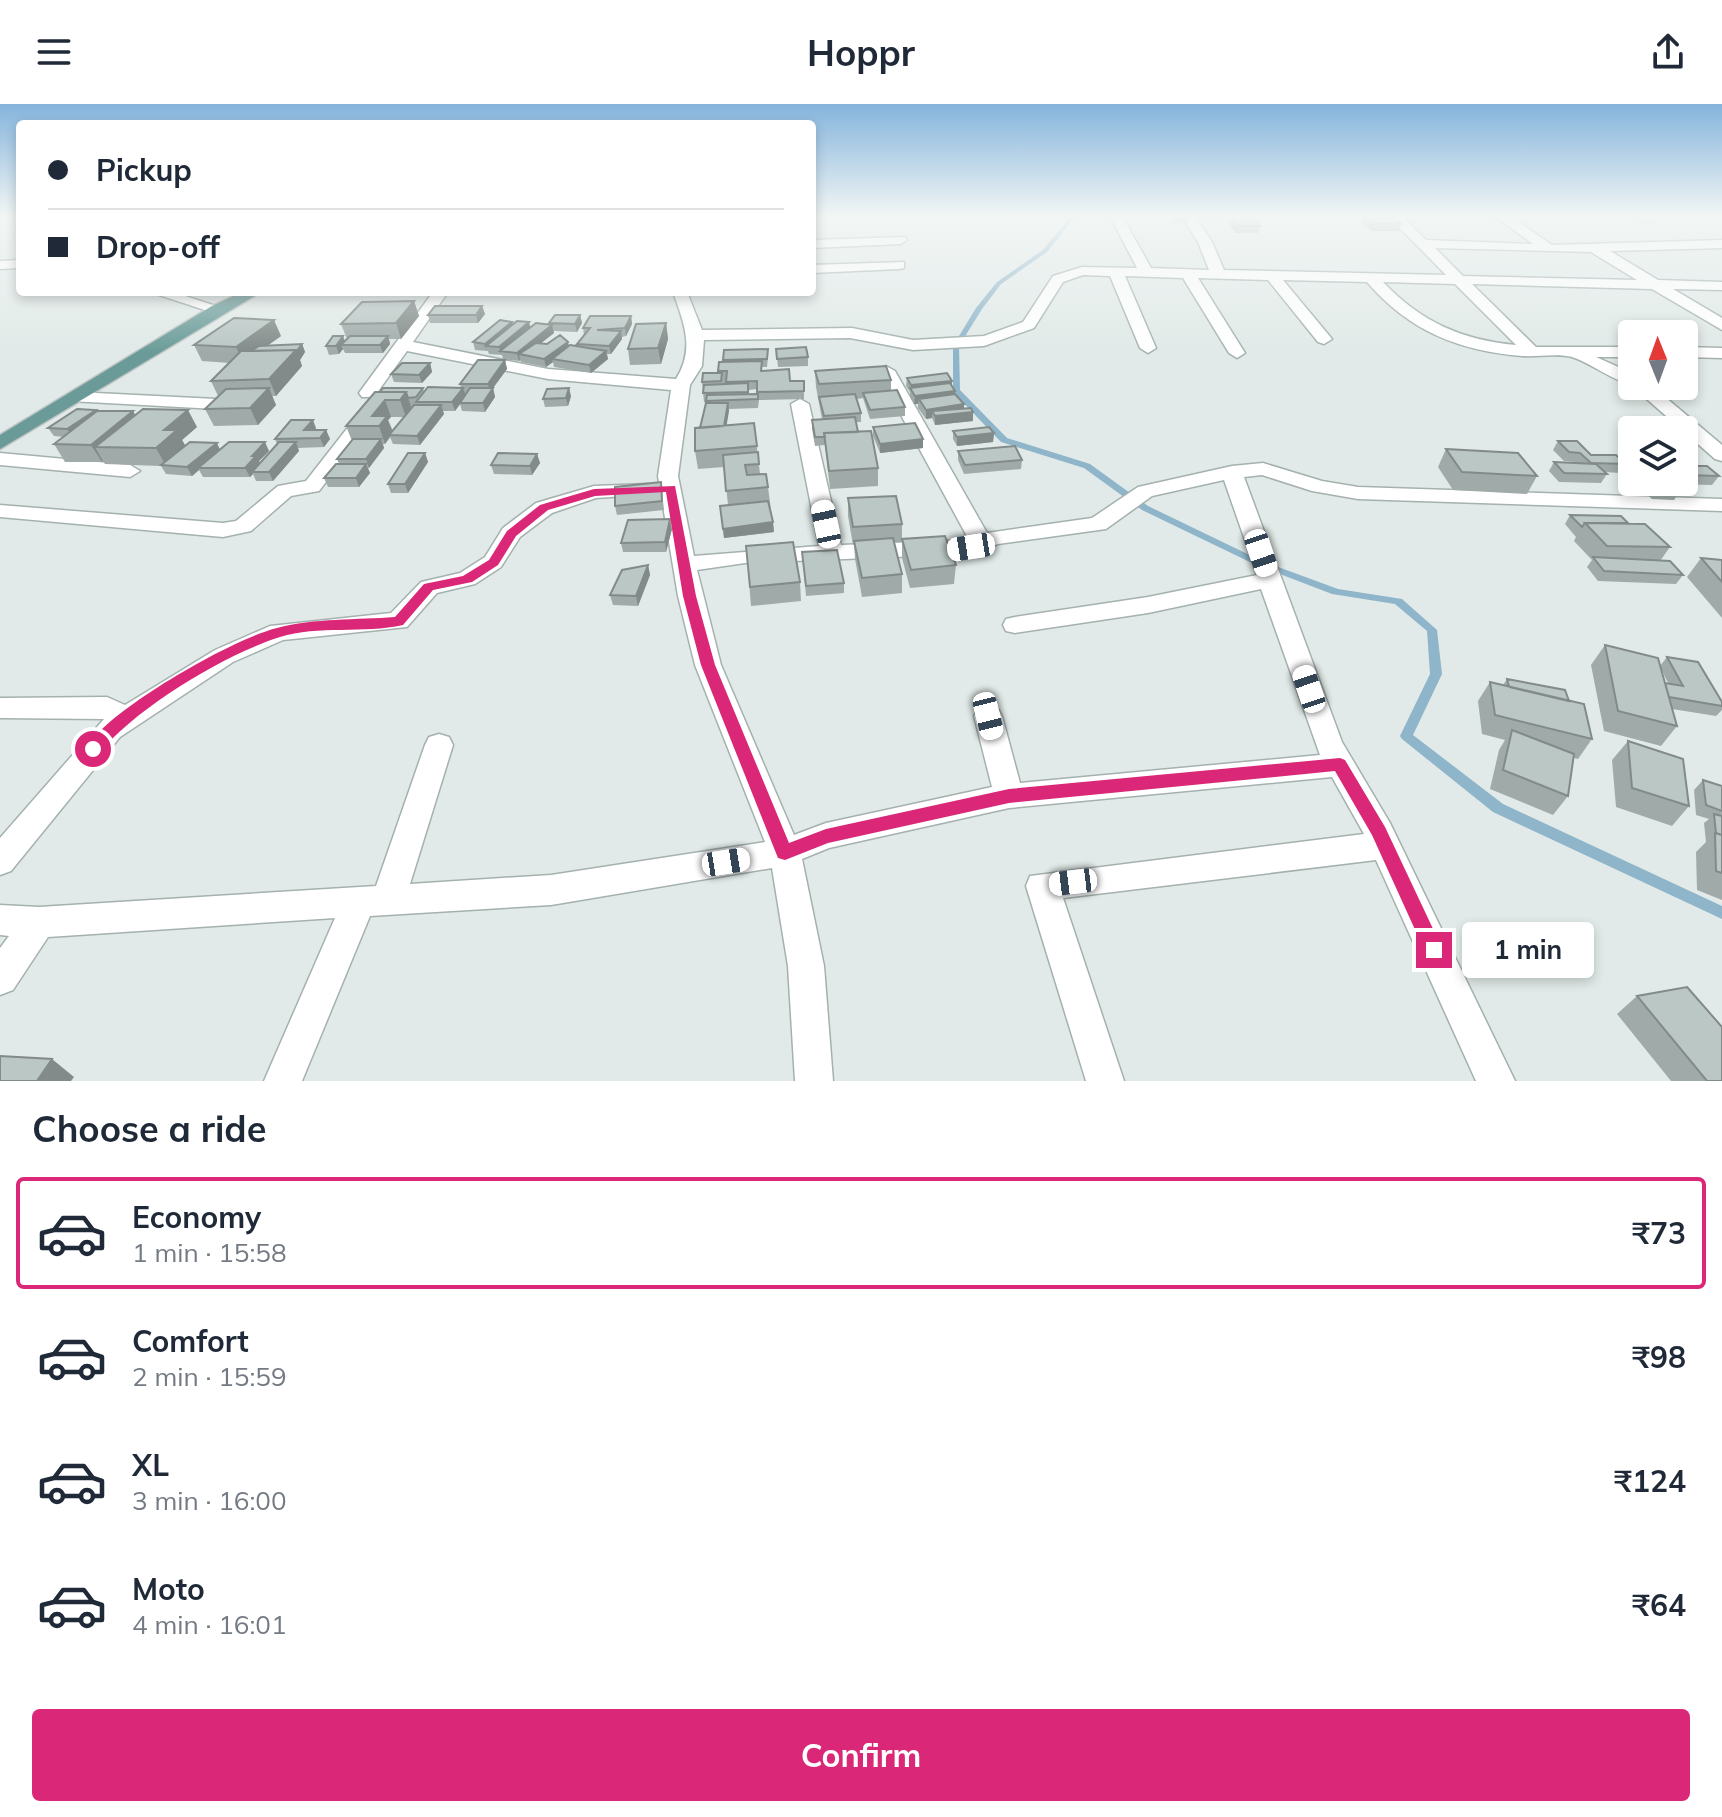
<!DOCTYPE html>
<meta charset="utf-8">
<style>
:root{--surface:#fff;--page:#f2f2f3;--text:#1f2937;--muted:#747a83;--line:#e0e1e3;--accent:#db2777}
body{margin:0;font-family:Mulish,sans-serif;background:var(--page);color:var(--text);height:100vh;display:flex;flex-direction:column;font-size:30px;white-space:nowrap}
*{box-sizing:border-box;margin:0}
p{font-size:26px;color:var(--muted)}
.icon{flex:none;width:44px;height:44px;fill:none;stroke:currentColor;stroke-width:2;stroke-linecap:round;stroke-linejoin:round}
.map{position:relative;height:977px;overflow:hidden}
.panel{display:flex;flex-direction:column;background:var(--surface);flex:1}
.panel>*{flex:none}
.guide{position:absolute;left:16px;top:16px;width:800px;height:176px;border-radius:8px;box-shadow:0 4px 12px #0003;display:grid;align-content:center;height:176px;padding:0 32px;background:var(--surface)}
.needle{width:52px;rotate:359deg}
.tools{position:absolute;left:1618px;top:216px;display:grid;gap:16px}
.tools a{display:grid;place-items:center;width:80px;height:80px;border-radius:8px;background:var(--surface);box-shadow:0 4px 12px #0003;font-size:40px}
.end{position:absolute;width:36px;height:36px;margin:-18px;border:10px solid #db2777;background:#fff;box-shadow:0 0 0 4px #fff}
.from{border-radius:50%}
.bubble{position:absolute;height:56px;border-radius:8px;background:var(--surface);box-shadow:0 4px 12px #0003;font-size:26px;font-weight:700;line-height:56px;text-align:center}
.car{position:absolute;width:24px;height:48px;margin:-24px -12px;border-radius:10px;box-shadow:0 0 6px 2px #0007;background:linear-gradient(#fff 24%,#345 0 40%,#fff 0 76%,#345 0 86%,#fff 0)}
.guide b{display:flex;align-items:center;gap:28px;height:76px;font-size:30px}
.guide b+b{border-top:2px solid var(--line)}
.guide i{width:20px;height:20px;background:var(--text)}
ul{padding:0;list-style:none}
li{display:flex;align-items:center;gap:24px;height:112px;margin:0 16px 12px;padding:0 16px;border:4px solid transparent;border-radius:8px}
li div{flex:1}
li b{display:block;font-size:30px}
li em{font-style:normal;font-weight:700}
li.selected{border-color:var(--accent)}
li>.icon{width:72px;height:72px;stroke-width:1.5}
h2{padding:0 32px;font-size:36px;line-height:96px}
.primary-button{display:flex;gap:16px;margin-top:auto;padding:16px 32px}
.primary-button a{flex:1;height:92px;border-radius:8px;background:var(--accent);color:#fff;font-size:32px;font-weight:700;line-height:92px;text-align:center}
header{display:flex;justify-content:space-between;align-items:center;height:104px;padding:0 32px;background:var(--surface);font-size:36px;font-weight:700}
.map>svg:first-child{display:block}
</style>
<header><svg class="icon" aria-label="menu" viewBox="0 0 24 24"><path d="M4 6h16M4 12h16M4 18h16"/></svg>Hoppr<svg class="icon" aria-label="share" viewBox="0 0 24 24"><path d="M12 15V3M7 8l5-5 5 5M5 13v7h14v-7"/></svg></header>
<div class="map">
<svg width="1722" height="977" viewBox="0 0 1722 977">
<rect width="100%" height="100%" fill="#e1eae8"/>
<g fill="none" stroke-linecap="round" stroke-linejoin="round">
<path fill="#8eb5ca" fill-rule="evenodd" d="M1071,112H1076L1047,148L1001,180L982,205L959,242L960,286L1007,334L1090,360L1148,402L1262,457L1338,485L1402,495L1437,526L1442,570L1413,631L1503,700L1722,802V815L1493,708L1402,635L1400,632L1430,570L1427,527L1395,500L1332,490L1256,461L1142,406L1084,364L1001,338L953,288V242L976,204L997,178L1043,146Z"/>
<g stroke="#a4b1af" stroke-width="3">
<path id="minor" d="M1110,112H1122L1151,164L1209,166L1198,138L1182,112H1195L1212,138L1224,166L1446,171L1388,112H1402L1426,136L1533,140L1495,112H1510L1552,141L1722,136V144L1610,147L1658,176L1722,178V186L1673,185L1722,214V226L1652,185L1472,180L1536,243H1632V253H1596L1632,269V281C1611,276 1591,259 1572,253C1558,249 1537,253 1522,252C1459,247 1409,227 1367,178L1283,176L1332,235L1324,240L1318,238L1268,176L1198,174L1245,249L1237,254L1229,249L1183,174L1125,172L1156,244L1148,249L1140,244L1110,172L1083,171L1063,178L1034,224L984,242L913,246L850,234L704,236L702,262L690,281L678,372L694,452L819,442L791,300L800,295L809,300L841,441L969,436L877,267L886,262L895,267L987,429L1092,414L1138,383L1232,362L1263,359L1322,377L1358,383L1722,395V407L1358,395L1312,387L1262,371L1244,373L1342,638L1390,719L1515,977H1476L1376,756L1063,794L1124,977H1086L1026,782L1030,772L1364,730L1332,673L1009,704L829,744L802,755L824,862L833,977H795L788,862L772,764L551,801L370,812L302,977H264L335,814L48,833L13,886L0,891V844L9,832L0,831V801L39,803L376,782L425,641L429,633L439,630L449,633L453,641L410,780L551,771L765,738L695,561L678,492L658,372L671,286L548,275L407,247L374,293H362L359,289L433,188H448L413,238L548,265L676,275C695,245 684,219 673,188H687L702,226L852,224L913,236L984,232L1023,218L1053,172L1082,163L1137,164ZM1435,144L1591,148L1637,176L1463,172ZM1383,178L1455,180L1516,241C1462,236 1421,218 1383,178ZM1224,376L1257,471L1148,493L1015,513L1006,515L1003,521L1006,527L1015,529L1148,509L1261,485L1320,651L1020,679L1002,612L998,605L988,602L978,605L974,612L992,683L826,719L794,731L721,561L697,466L745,459L971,450L998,440L1106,425L1152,392Z
M1637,112H1655V113L1649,117Z
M905,133L907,136L900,140L812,144V136Z
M20,156V164L0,165V157Z
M904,158V164L899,165L812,169V161Z
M150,188H173L225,205L217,210Z
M1684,243L1722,244V254L1684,253Z
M1632,282H1652L1722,341V357L1715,355Z
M76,288L216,295L225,300L216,305L70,297L67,293Z
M370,302L379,308L319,387L291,392L251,427L223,433L0,413V401L223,419L236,417L278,382L306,377L363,304Z
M0,349L130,361L140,367L130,373L0,361Z
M648,380L655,382L658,386L655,390L596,394L552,409L520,433L501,463L475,480L437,489L407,523L283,536L233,558L120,633L11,767L0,771V734L104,615L0,614V594L107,593L125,601L215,546L270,522L391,509L421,478L460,469L485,453L503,424L536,399L594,382Z"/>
</g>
<g stroke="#bdc4c3" stroke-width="3">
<path id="primary" d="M242,188H261L0,345V331L212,202Z"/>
</g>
<use href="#minor" fill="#fff" fill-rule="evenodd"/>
<use href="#primary" fill="#6a9b98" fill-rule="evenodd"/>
</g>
<path fill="#a0aba9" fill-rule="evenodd" d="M1168,112H1189L1188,119H1172Z
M1199,112H1229V114H1200Z
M1230,112L1260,122L1258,129H1236L1228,119Z
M1364,112L1401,120L1399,127H1372L1362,119Z
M414,197L419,212L401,235H389L390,240L383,249H345L343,245L339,250L329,251L326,242L347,235L341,220Z
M482,202L485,210L478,219H430L428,211Z
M580,211L582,219L577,228L553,227L554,229L541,239L577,242V240L584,231L583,224L631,212L632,220L626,232L622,233V235L611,250H607L608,255L591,269L554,263L553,258L546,263L521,258L520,256L519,257L503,255L502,251L489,250L488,247L475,246L473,238L512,220L529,218L530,223L549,220V219Z
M666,219L668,235L661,260L630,261L628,245Z
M281,232L267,242L302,240L305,248L300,256L302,262L276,292H272L276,301L258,321L214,322L205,305L218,292L211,277L230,259L202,257L194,241Z
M776,245L808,253V262L778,263Z
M768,253L767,263H762V267L790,277H804V295L759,296L758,304L729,305L726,322L754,319L760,370L768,383L774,428L724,434L720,402L728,401L724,363L698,365L695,347L706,299L704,298L702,278L718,269L719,258H723V256ZM757,285V290H749V286Z
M505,256L507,265L493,284L495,293L485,308L462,307L460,300L455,307H443L444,310L420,341L393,340L390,333L385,340H383L384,344L369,364H368L370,369L359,383H328L324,374L339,360L337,355L352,337L346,322L375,288L423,284L424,287L461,284L460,280ZM391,313H405L393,327L388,316Z
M430,259L432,268L422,279L394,278L391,270Z
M815,267L891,276V286L905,303V312L870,315L863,294L857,295L861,309V318H856L858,328L878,364V382L830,385L825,341L815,342L812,325V316L822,315L816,283Z
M907,274L952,282L964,304L973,308V317L935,321L932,314L926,315L918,304V300H914L910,293V288L906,282Z
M571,292L568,302L545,303L543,295Z
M133,307L135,311L197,323L182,336L185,341L220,346L269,347L259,357L260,359L277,340L275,335L316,324L315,326H326L330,335L324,343L298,344L299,347L273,377H256L253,370L250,373H203L199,366L192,372L166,370L161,362L105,360L103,357L102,358H65L54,340L64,333L54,332L48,324Z
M873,323L923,335V344L880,349L873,332Z
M953,327L994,329L993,338L957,342L953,335Z
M1632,331V342L1628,338Z
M1558,337L1591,351L1625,360L1620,369L1605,368L1607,370L1601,379L1559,378L1549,367L1554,358L1577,359L1575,358L1564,357L1553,346Z
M1446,345L1537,372L1527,390L1453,386L1438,363Z
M958,347L1022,356L1021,365L964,370L958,356Z
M425,349L428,358L408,389H391L388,380Z
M537,350L540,359L532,371L494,370L491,361Z
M1630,361H1632V377L1625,370Z
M1684,362L1719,372L1712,381L1672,380L1680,387L1674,396L1652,395L1633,378H1684Z
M661,378L664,406L617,411L615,402Z
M848,394L902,420V438H894L902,470V489L862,493L855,455L854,441H853L848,412Z
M1570,411L1628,419L1670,443L1660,457L1683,471L1676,480L1598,477L1587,463L1592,456L1574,437L1576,433L1565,420Z
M672,425L666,448H623L621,439Z
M902,435L956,461L954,480L910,484L902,454Z
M746,442L800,478L801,497L751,502Z
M802,448L844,479V489L806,492Z
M1701,454L1722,456V514L1687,473Z
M648,461L650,471L638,502L613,501L610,491Z
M1605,541L1660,562L1667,553L1722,602V606L1716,612L1672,605L1677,622L1661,642L1604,627L1591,561ZM1662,566L1666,575L1669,580L1665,579Z
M1507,575L1569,597L1592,635L1578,655L1574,654L1568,692L1553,711L1490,685L1499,646L1505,636L1482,630L1478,597L1490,578L1503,581Z
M1628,637L1689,702L1672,722L1616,703L1612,656Z
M1703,676L1722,682V796L1697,786L1696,748L1706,738L1704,719L1709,715L1696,711L1694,686Z
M1637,892L1722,977H1671L1617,910Z"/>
<path fill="#828b89" d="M414,197L419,212L401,235L396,219Z
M482,202L485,210L478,219L476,211Z
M580,211L582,219L577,228L575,220Z
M631,212L632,220L626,232L625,224Z
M274,216L281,232L243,259L236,243Z
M512,218L514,225L486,242L487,248L485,240Z
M529,218L531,226L500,247L502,252L499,243Z
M666,219L668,235L661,260L658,244Z
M552,221L554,229L526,251L519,250L520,256L519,257L517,249Z
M621,227L622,235L611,250L609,242Z
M343,232L346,240L341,241L343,245L339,250L336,242Z
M388,232L390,240L383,249L380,241Z
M568,238L570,246L552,255L553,258L546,263L544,255Z
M302,240L305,248L300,256L302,262L276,292L269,275Z
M606,247L608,255L591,269L589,261Z
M505,256L507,265L493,284L495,293L485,308L483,299L490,289L488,280Z
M430,259L432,268L422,279L419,271Z
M952,277V285H911V281Z
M269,284L276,301L258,321L250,304Z
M463,284L466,292L455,307L452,298Z
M569,284L571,292L568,302L566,294Z
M955,287V295H919L918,300H914L915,292Z
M406,288L412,305L406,313L400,296Z
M385,296L391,313L388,316L393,329L389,331L390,333L385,340L379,322L372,312Z
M728,299L729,307L724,337L723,328Z
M964,300V309L973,308V317L935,321V312L932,307V314L926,315V306Z
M441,301L444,310L420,341L417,332Z
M96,306L101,314L73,334L67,325Z
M188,306L197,323L182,336L186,343L166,362L156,344L164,326Z
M133,307L142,324L95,343L103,357L102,358L91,341Z
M313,316L316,324L308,335L304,326Z
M326,326L330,335L324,343L320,334Z
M994,329L993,338L957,342V333Z
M381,335L384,344L369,364L366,355Z
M923,335V344L880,349V340Z
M265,338L269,347L259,357L261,360L252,368L253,370L250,373L245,364L252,352Z
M296,338L299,347L273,377L269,368Z
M217,339L221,348L198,364L199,366L192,372L187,363Z
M425,349L428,358L408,389L405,380Z
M537,350L540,359L532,371L530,362Z
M366,360L370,369L359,383L356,374Z
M670,415L672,425L666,448L665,438Z
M773,418L774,428L724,434L723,425Z
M648,461L650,471L638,502L636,492Z
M52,955L74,973L71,977H37Z"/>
<path fill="#bac7c4" stroke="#828b89" stroke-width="2" d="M1230,112H1251L1260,122H1238Z
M1365,112H1391L1401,120H1375Z
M414,197L396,219L341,220L362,198Z
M435,202H482L476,211H428Z
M555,211H580L575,220L549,219Z
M590,212H631L625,224L597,226L621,227L609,242L577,240L590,224H583Z
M234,214L274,216L236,243L194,241Z
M500,216L512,218L485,240L473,238Z
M517,217L529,218L499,243L486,242Z
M536,219L552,221L517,249L500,247Z
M666,219L658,244L628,245L636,220Z
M560,231L568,238L544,255L519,250L536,239L547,240Z
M333,232H343L336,242H326Z
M350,232H388L380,241H341Z
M302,240L296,248V246L251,247L259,242Z
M570,241L606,247L589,261L552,255Z
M806,243L808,253L777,255L776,245Z
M768,245L767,255L723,256L724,246Z
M296,246L269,275L211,277L241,247Z
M478,256H505L488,280H460Z
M762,257L761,267L789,265L790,277H804V287L757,288V277L726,278L727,267H718L719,258Z
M402,259H430L419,271L391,270Z
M886,262L891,276L819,280L815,267Z
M703,269H722L721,277L702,278Z
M947,269L952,277L911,281L907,274Z
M748,279V288L703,289L704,281Z
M950,279L955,287L915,292L910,284Z
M428,283L463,284L452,298H416Z
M269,284L250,304L205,305L226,285Z
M383,284H423L416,293L408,294L406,288H380Z
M470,284H493L483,299H460Z
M569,284L566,294L543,295L547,285Z
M897,286L905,303L870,306L863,289Z
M375,288H406L400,296H385L372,312H387L379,322H346Z
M758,290V295L706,297L707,291Z
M855,290L861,309L824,312L819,293Z
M955,290L964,300L926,306L919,295Z
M706,299H728L724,322L700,324Z
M414,301H441L417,332L389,331Z
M971,304L973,308L935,312L932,307Z
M77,305L96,306L67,325L48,324Z
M143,305L188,306L164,326H177L156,344L95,343Z
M97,307H133L91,341L54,340Z
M855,313L858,328L824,329L825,333H815L812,316Z
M291,316H313L304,326H326L320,334L275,335Z
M754,319L757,342L695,347V324Z
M915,319L923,335L880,340L873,323Z
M989,323L994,329L957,333L953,327Z
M871,327L878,364L829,367L824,329Z
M353,335H381L366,355H337Z
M1558,337H1577L1591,351H1616L1625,360L1591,359L1580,349L1569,348Z
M190,338L217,339L187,363L161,361Z
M229,338H265L252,352H256L245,364H198Z
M279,338H296L269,368H252Z
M1015,342L1022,356L965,361L958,347Z
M1446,345L1518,349L1537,372L1462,368Z
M758,348L759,360L745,361L747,371L766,370L768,383L726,387L723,351Z
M408,349H425L405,380H388Z
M498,349L537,350L530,362L491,361Z
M1554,358L1596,360L1607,370L1564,369Z
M336,360H366L356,374H324Z
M1684,362H1707L1719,372L1684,371Z
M661,378L662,397L615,402V383Z
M1649,378H1670L1680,387L1657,386Z
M896,392L902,420L853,423L848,394Z
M768,397L773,418L723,425L720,402Z
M1570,411L1621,412L1628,419H1585L1582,423Z
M670,415L665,438L621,439L628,416Z
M1585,419L1645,420L1670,443L1607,442Z
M945,432L956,461L911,466L902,435Z
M893,434L902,470L862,474L854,437Z
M793,438L800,478L750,483L746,442Z
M837,446L844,479L806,482L802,448Z
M1593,453L1670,457L1683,471L1604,467Z
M1701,454L1722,456V478Z
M648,461L636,492L610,491L622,466Z
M1605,541L1658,554L1677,622L1618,607Z
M1667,553L1698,558L1722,598V602L1669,593L1665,579L1683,582Z
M1507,575L1565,586L1569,597L1509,583Z
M1490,578L1584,600L1592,635L1495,611Z
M1512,626L1574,650L1568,692L1503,666Z
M1628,637L1683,655L1689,702L1632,684Z
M1703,676L1722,682V707L1706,701Z
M1714,710L1722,712V731L1716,729Z
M1715,729L1722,731V769L1716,767Z
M1687,883L1722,923V977H1707L1637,892Z
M0,952L52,955L37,977H0Z"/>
<linearGradient id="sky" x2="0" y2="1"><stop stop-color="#84b4dc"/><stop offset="0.45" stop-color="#f2f6f5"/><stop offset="1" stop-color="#f2f6f5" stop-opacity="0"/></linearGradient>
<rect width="1722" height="249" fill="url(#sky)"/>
<path fill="#db2777" d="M675,382L696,492L715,561L789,739L826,725L1009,685L1340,654L1345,656L1385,723L1443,846L1441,852H1427L1372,731L1335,667L1009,699L828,739L785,756L778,754L701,561L683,492L666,388L595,392L548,406L516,432L498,461L472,478L433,486L403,521C364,530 318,521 280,533C223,551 136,604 99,649H87L85,645C108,606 232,535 277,524C314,514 357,516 395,513L424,480L463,472L489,456L507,427L540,401L594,385Z"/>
</svg>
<div class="tools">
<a><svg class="needle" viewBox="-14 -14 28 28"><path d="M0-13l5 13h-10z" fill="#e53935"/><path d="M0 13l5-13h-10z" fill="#747a83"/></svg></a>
<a><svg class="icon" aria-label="layers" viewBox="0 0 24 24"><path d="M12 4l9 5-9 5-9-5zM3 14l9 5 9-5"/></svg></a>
</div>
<i class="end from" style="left:93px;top:645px"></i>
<i class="end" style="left:1434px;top:846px"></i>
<div class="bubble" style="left:1462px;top:818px;width:132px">1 min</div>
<i class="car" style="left:826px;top:420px;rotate:348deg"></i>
<i class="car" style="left:971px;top:443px;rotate:261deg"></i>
<i class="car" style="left:1261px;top:449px;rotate:161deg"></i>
<i class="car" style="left:1309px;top:585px;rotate:341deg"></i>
<i class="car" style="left:988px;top:612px;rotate:166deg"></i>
<i class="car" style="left:726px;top:758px;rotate:81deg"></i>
<i class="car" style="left:1073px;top:778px;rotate:263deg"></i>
<div class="guide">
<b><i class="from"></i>Pickup</b>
<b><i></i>Drop-off</b>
</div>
</div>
<section class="panel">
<h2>Choose a ride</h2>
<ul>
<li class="selected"><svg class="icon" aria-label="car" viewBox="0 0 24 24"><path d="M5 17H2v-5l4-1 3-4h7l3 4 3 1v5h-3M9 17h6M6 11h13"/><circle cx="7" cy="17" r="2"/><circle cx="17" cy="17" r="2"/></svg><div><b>Economy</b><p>1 min · 15:58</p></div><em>₹73</em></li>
<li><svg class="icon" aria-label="car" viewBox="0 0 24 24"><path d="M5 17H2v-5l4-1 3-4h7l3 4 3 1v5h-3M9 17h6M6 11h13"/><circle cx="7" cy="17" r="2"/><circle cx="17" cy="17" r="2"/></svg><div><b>Comfort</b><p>2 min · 15:59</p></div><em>₹98</em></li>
<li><svg class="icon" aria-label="car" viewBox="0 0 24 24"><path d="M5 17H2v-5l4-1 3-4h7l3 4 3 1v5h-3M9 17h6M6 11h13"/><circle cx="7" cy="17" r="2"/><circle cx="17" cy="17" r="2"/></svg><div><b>XL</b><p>3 min · 16:00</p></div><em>₹124</em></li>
<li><svg class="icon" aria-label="car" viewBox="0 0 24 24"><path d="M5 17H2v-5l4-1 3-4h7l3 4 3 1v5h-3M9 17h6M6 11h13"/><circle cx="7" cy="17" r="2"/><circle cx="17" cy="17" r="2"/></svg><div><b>Moto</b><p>4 min · 16:01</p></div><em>₹64</em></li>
</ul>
<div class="primary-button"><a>Confirm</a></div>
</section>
